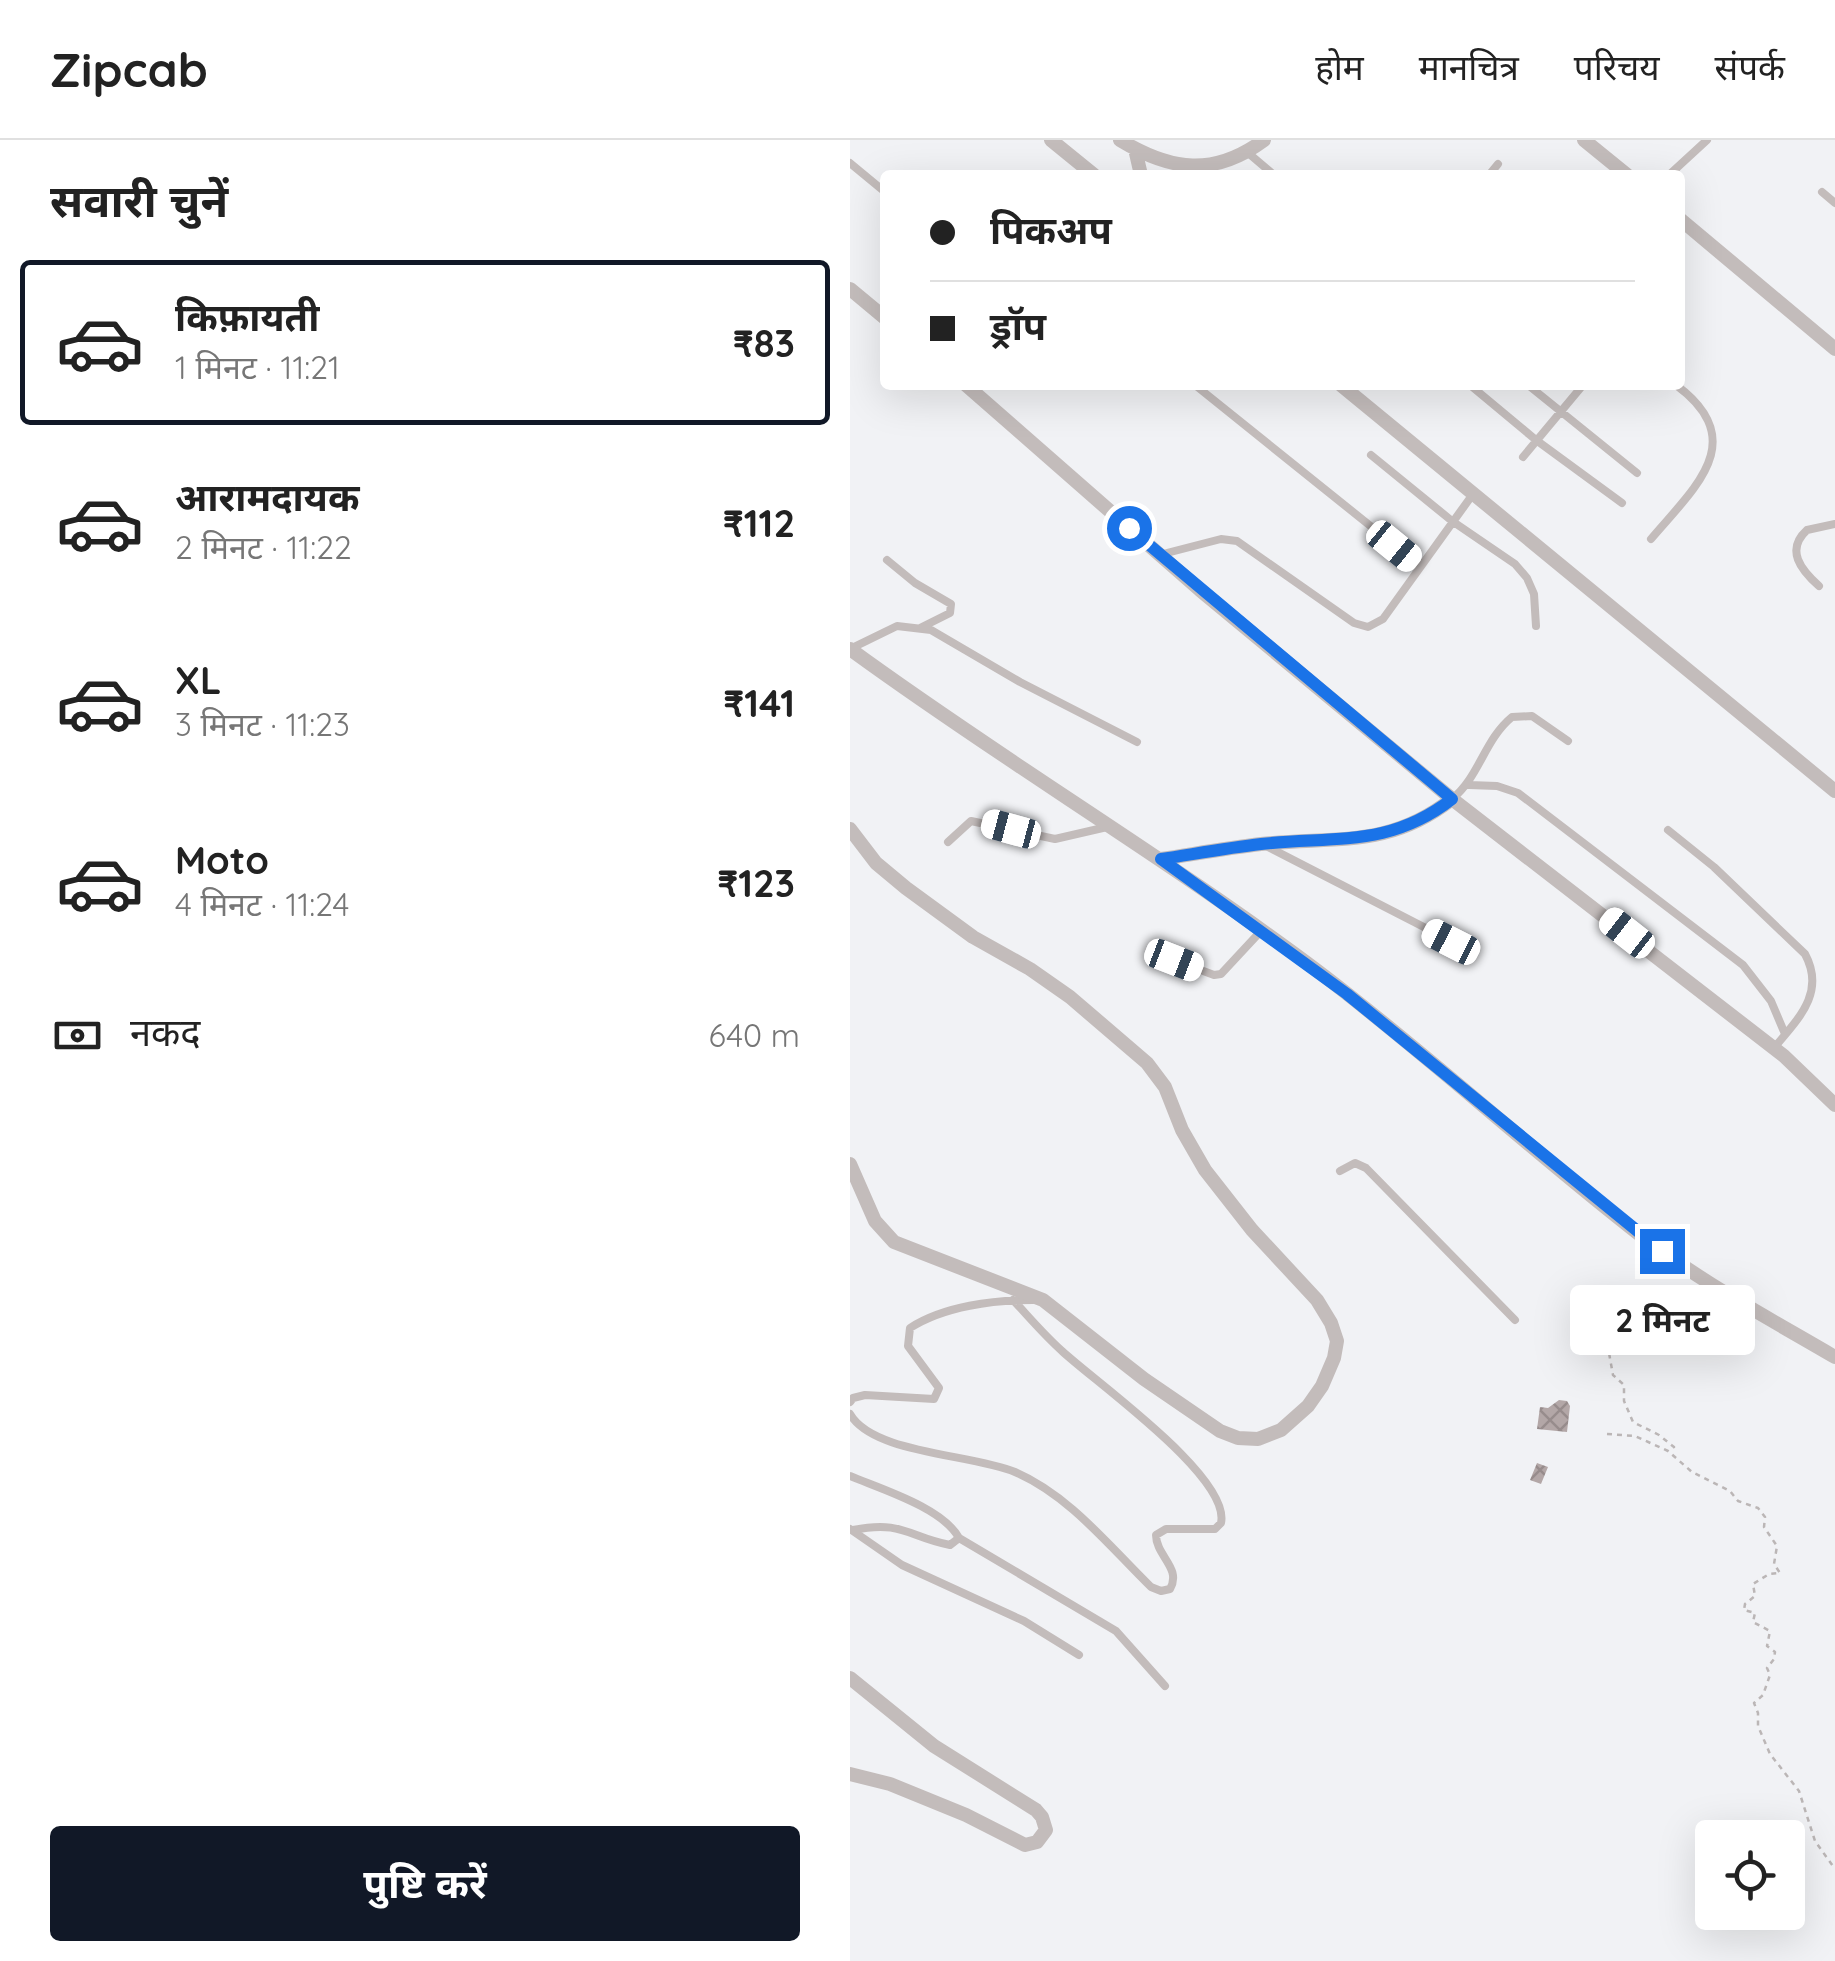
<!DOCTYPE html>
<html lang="hi">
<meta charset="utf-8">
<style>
:root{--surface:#fff;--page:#f6f6f6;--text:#222;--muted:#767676;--line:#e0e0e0;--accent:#111827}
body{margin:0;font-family:Quicksand,"Noto Sans Devanagari",sans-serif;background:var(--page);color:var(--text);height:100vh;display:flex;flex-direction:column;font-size:38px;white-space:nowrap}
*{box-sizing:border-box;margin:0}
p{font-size:32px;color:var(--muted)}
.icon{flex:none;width:55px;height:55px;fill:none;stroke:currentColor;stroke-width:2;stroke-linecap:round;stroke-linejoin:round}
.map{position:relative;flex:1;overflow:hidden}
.drawer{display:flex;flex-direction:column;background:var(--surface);width:850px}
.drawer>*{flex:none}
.guide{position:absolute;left:30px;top:30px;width:805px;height:220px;border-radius:10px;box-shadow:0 10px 40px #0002;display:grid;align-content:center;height:220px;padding:0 50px;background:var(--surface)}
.controls{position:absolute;left:845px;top:1680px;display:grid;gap:20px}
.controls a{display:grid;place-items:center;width:110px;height:110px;border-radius:10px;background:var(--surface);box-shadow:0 10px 40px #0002;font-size:50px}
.end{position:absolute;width:45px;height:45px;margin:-22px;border:12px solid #1a73e8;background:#fff;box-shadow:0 0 0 5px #fff}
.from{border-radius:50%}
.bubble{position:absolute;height:70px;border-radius:10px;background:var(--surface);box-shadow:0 10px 40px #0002;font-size:32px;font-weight:700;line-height:70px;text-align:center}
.car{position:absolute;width:30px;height:60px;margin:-30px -15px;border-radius:12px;box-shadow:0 0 8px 2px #0007;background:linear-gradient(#fff 24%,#345 0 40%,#fff 0 76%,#345 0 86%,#fff 0)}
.guide b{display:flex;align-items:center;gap:35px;height:95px;font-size:38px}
.guide b+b{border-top:2px solid var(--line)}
.guide i{width:25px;height:25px;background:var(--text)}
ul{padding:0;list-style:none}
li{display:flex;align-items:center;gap:30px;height:165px;margin:0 20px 15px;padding:0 30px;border:5px solid transparent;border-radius:10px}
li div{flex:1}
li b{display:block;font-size:38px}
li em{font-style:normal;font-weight:700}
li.selected{border-color:var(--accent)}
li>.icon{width:90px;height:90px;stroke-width:1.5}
h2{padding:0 50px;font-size:45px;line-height:120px}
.pay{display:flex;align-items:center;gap:25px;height:110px;padding:0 50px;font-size:38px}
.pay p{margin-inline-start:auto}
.primary-button{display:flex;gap:20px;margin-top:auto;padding:20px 50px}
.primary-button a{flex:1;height:115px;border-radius:10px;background:var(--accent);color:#fff;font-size:40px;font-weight:700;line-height:115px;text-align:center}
header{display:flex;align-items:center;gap:60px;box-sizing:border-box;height:140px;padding:0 50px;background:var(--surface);border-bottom:2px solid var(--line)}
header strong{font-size:48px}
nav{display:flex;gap:55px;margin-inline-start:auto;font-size:35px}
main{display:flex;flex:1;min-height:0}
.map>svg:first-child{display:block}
</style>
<header>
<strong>Zipcab</strong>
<nav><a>होम</a><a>मानचित्र</a><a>परिचय</a><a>संपर्क</a></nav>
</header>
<main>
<section class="drawer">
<h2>सवारी चुनें</h2>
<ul>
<li class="selected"><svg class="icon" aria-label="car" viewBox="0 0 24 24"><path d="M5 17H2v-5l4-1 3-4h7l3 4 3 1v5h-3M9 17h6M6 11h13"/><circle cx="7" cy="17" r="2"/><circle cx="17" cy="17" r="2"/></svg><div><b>किफ़ायती</b><p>1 मिनट · 11:21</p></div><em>₹83</em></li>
<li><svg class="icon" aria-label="car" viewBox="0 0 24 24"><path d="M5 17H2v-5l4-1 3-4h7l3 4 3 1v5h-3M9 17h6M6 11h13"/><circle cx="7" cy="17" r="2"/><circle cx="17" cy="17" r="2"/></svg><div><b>आरामदायक</b><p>2 मिनट · 11:22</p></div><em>₹112</em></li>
<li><svg class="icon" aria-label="car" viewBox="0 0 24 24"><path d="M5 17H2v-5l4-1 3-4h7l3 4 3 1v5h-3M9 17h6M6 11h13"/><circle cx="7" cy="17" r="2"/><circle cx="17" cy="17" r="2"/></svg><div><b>XL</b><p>3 मिनट · 11:23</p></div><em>₹141</em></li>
<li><svg class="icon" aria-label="car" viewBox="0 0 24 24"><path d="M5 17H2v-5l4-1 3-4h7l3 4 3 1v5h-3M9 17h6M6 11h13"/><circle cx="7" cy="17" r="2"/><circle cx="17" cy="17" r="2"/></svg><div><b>Moto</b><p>4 मिनट · 11:24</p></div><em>₹123</em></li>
</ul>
<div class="pay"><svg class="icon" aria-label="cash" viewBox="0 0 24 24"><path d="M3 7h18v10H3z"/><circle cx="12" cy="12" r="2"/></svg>नकद<p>640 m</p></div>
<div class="primary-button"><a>पुष्टि करें</a></div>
</section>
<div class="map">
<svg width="985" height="1821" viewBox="0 0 985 1821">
<defs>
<pattern id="building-cross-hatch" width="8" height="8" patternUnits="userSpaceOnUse" patternTransform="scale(2.5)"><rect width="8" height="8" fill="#b3a7a7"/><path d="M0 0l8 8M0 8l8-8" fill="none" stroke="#978c8c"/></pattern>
</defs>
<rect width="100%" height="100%" fill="#f1f2f5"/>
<path fill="url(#building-cross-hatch)" d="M709,1260L717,1261L720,1266L717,1292L687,1289L690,1267L698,1268Z
M687,1323L698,1327L691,1344L680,1340Z"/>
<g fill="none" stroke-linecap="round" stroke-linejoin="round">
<path stroke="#bbb6b6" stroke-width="2.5" stroke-dasharray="5 5" stroke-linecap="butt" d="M735,1196L759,1213L763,1235L774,1245V1261L783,1282L809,1295L824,1307L819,1310
M757,1294L785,1296L818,1311L842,1332L880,1351L888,1361L908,1368L915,1377L914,1387L927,1406L924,1424L930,1433L919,1434L903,1444L905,1456L895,1464L894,1470L905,1473L903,1482L920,1491L917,1506L925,1512L924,1519L917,1528L920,1535L913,1555L904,1563L908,1573V1586L920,1614L949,1651L965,1701L985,1729"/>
<path stroke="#c3bcbb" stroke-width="8" d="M397,12L424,35
M0,23L35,52
M639,35L648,24
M819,35L857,0
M972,52L985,63
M345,245L569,425
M620,245L686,300L772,363
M678,245L787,333
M521,315L602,381L665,424L677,438L684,454L686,486
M673,317L733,245
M801,399C843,349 902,301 826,245
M309,415L371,399L387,401L504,483L518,487L533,479L623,354
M37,420L65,443L101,464L100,473L70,488
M969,446C951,430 935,410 957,390L985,384
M0,509L47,486L81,490L170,542L287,602
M619,645L647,646L668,653L893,825L921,861L935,894
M602,659C630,636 634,600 662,577L682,576L718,601
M818,690L864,727L955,814C976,853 948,879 924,908
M98,702L121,681L205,699L257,687
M414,705L601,801
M324,820L364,835L371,834L411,791
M490,1031L505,1023L516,1028L665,1180
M0,1262L3,1258L15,1255L84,1259L89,1248L58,1206L60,1188C94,1166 144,1160 183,1160
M0,1274C23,1314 122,1314 165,1332C220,1356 259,1406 301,1447L311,1451L320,1449C332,1428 306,1416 306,1395L316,1389H365L371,1383C381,1337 245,1242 212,1211C194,1195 179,1177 163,1160
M0,1336C31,1349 93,1368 109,1398L100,1405C58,1397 53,1380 3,1390
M0,1389L52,1425L174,1481L229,1515
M109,1398L266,1491L315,1546"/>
<path stroke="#c3bcbb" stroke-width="14" d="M201,0L244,35
M270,0C321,31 364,37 414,0
M734,0L777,35
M285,9L291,35
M830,79L985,209
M0,149L35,178
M116,245L350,450L602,659
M491,245L985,651
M0,509C153,621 317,718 469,832C576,913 674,1004 780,1087C843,1138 915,1176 985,1217
M0,689L26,723L56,748L123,797L180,829L220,857L297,923L315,947L332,990L355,1030L402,1090L467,1160L481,1183L487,1201L484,1218L472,1246L458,1266L431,1290L408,1299L388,1298L370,1291L294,1239L193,1160L44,1102L25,1081L0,1024
M311,719C344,714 377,708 411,704C486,696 538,709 602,659L934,916L985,965
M0,1538L84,1606L186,1670L192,1677L196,1690L187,1702L175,1705L116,1675L40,1644L0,1634"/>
</g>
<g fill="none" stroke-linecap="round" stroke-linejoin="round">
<path stroke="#1a73e8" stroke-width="12" d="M279,388L602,659C539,708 484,696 411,704C377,708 344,714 311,719L497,854L812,1111"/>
</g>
</svg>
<div class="controls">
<a><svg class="icon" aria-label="locate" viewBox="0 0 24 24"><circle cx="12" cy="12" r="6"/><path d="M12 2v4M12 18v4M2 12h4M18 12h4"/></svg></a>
</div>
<i class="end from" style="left:279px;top:388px"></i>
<i class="end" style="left:812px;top:1111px"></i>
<div class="bubble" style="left:720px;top:1145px;width:185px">2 मिनट</div>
<i class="car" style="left:544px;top:406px;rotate:129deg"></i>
<i class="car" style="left:161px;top:689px;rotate:285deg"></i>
<i class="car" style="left:777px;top:793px;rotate:308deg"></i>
<i class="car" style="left:601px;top:802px;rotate:297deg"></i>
<i class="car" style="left:324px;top:820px;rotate:111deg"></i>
<div class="guide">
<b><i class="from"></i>पिकअप</b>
<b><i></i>ड्रॉप</b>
</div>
</div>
</main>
